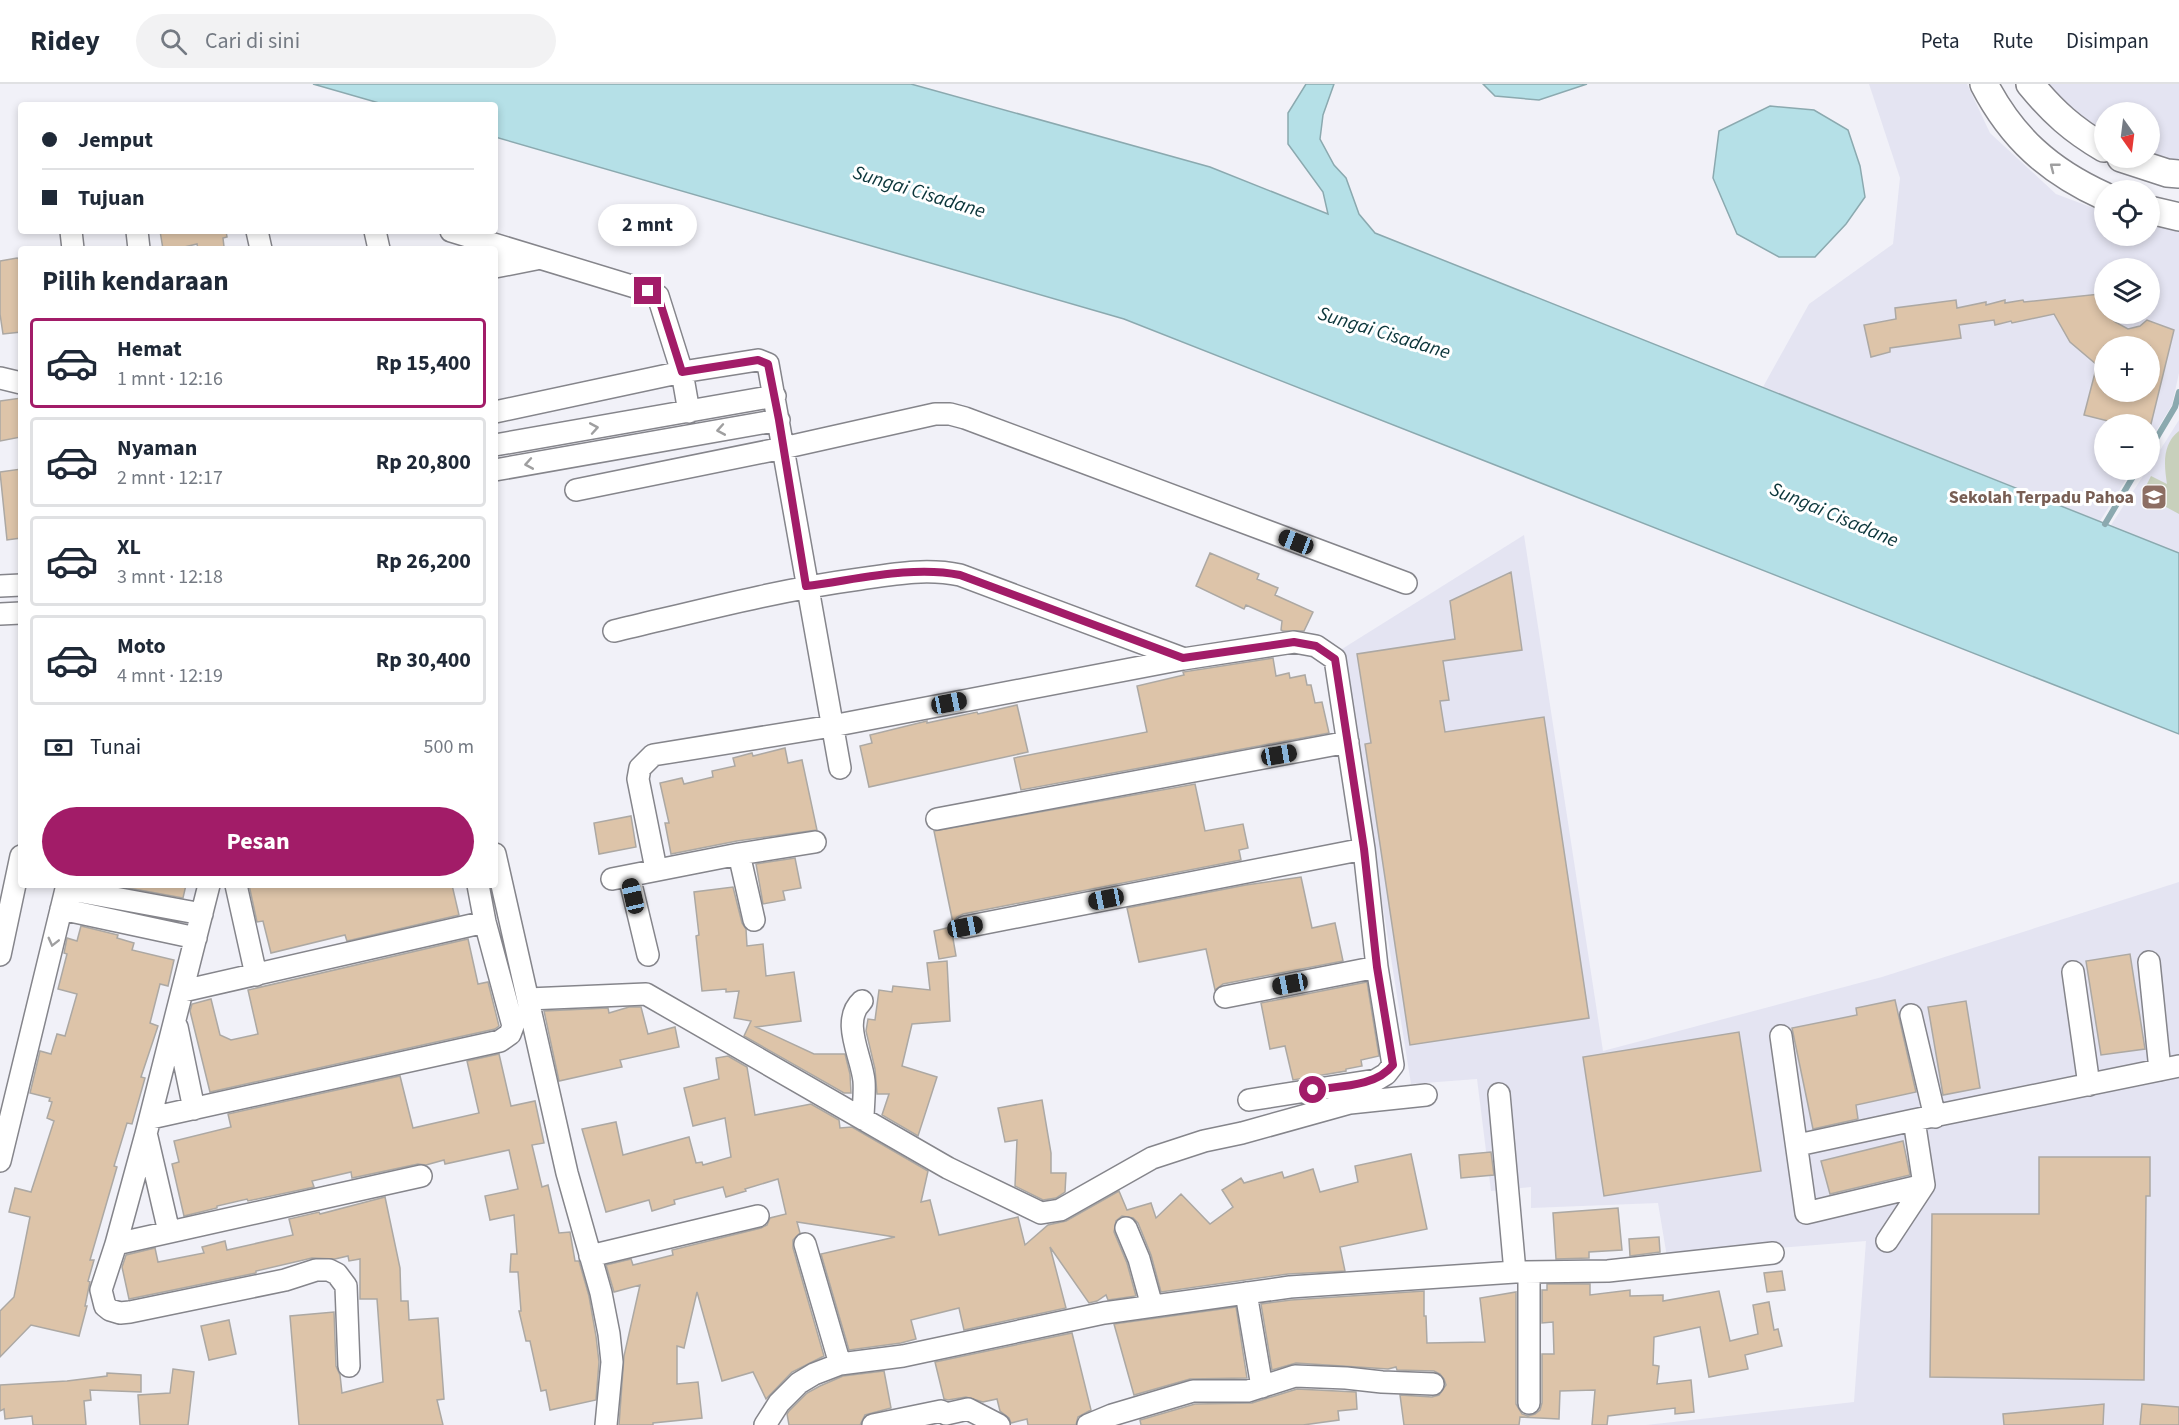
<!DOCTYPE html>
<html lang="id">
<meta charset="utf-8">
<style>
:root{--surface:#fff;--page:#f2f2f3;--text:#1f2937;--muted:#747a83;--line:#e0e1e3;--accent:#a21c68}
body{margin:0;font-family:"Source Sans 3",sans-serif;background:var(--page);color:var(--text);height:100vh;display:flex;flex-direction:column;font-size:22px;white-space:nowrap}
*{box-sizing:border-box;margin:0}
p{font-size:20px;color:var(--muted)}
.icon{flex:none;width:33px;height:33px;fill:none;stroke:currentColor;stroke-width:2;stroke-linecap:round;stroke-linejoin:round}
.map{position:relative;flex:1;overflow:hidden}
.sheet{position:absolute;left:18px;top:162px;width:480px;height:642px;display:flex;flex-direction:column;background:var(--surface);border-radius:6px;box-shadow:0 3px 9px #0003}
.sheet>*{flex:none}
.top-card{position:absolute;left:18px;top:18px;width:480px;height:132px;border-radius:6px;box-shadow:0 3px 9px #0003;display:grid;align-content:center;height:132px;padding:0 24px;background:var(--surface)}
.needle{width:39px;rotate:166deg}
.buttons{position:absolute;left:2094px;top:18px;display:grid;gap:12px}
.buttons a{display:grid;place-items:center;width:66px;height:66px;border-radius:50%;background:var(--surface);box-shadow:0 3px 9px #0003;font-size:30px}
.end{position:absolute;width:27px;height:27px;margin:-14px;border:8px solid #a21c68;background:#fff;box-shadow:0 0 0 3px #fff}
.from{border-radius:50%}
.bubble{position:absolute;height:42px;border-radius:21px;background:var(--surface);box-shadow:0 3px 9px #0003;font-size:20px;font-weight:700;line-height:42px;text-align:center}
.car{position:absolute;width:18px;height:36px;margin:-18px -9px;border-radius:8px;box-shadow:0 0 4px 2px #0007;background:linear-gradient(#222 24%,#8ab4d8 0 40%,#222 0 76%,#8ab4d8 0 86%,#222 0)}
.top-card b{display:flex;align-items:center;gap:21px;height:57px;font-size:22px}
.top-card b+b{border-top:2px solid var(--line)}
.top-card i{width:15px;height:15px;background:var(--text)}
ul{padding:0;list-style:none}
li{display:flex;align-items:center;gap:18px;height:90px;margin:0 12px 9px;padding:0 12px;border:3px solid var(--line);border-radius:6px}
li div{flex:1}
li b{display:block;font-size:22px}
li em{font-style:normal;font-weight:700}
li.current{border-color:var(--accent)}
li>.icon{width:54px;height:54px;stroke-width:1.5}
h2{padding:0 24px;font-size:27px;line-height:72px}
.pay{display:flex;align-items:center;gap:15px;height:66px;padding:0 24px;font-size:22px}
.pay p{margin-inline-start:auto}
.cta{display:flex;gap:12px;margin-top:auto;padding:12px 24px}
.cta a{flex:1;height:69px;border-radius:36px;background:var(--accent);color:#fff;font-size:24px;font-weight:700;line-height:69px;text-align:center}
header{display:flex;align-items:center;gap:36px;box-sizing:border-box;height:84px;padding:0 30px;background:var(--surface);border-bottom:2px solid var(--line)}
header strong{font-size:28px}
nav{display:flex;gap:33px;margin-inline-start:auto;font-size:21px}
.search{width:420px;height:54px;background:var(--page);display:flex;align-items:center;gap:15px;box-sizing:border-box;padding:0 21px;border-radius:33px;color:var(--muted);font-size:22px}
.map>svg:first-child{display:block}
</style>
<header>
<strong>Ridey</strong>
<div class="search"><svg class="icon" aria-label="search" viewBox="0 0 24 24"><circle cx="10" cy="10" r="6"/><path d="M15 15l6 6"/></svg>Cari di sini</div>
<nav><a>Peta</a><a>Rute</a><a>Disimpan</a></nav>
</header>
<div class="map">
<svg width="2179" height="1341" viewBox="0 0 2179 1341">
<rect width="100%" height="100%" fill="#f1f1f8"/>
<path fill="#e4e4f2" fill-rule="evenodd" d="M1869,0H1967L1990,49L2056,110L2104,128V152H2150V140L2179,145V289L2172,321L2150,357V340H2104V386H2132L2100,437L1763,303L1809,220L1893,160L1900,94ZM2104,184H2150V230H2104ZM2104,262H2150V308H2104Z
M2043,0H2179V81L2150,72V28H2104V50L2068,31Z
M2179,336V469L2111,441L2147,386H2150V382Z
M1524,451L1603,967L1882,893L2179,798V1341H1646L1854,1318L1866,1157L1667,1173L1658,1119L1531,1124V1103L1491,1107L1477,995L1411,1000L1342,565Z"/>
<path fill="#c8d0bc" d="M2179,347V430L2142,410L2151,392L2167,400C2164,381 2162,360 2179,347Z"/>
<path fill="#b5e0e7" stroke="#8ba9af" stroke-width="1.5" d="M313,0H911L1210,83L1328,130L1323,108L1288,60V29L1306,0H1334L1323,31L1320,55L1334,81L1346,94L1359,130L1375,149L2179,469V650L1124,235L495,53V21H386Z
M1483,0H1587L1539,16L1495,12Z
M1770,22L1814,26L1848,46L1860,82L1865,113L1846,140L1815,173H1779L1737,150L1713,94L1719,47Z"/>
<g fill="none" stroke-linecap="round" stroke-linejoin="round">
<path stroke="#8ba9af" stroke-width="6" d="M2150,365L2175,323L2179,308
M2105,440L2137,386"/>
</g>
<path fill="#ddc4a9" stroke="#aca8a3" stroke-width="1.5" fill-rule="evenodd" d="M160,147H226L227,153L223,154L224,163L213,165H198L197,160L176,165H163Z
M17,174L21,176V248L3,250L0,230V177Z
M2100,210L2104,230H2107L2115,238L2128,245L2140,242L2147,236L2174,246L2151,340H2120L2084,331L2097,281L2070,258L2054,230L2012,239L2011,237L1995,241L1994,236L1959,241L1961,254L1890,264V268L1871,273L1864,241L1896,235L1895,224L1956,216L1957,224L1986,218V221L2005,216V219L2023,216L2024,218ZM2104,262H2150V308H2104Z
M21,314V353L0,357V317Z
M21,385V454L7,456L0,388Z
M1210,469L1259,490L1257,495L1278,504L1275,511L1313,528L1304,547H1283L1281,546L1282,537L1246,521L1244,525L1196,502Z
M1511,488L1522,566L1443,577L1449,616L1440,617L1445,648L1544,633L1589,934L1410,961L1365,660L1371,659L1357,570L1455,555L1450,517Z
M1273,574L1276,592L1289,589L1290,594L1305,591L1307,601H1311L1315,619L1322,618L1329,649L1021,706L1014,674L1147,648L1137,602L1184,591L1183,588Z
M1017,621L1028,668L869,703L860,662L872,659L870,651L927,637V639L977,628L978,630Z
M785,664L788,679L802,676L817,746L737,757L671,770L665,739H669L660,699L682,694L684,700L713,693L712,687L735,682L733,674L752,669L753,672Z
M1195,700L1205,747L1243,740L1248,764L1239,766L1241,776L963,830L957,833L953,839L934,747Z
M631,732L636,763L599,770L594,739Z
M795,774L801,804L783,807L785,816L763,820L756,780Z
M1301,793L1312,844L1335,839L1343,877L1223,900L1215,906L1206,865L1139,878L1127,824L1246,801Z
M123,801H186L183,814L123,803Z
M249,801H452L459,831L347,857L345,851L271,869L263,837L257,838Z
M733,803L742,839L746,845L747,862L763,860L766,892L794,888L801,937L756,943L814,970H845L850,990L851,1009H844L744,952L751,937L734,934L739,907L726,908V905L702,907L696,852L699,851L694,808Z
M81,842L118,851L117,854L134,859L132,866L174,876L168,902L160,900L150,939L158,942L141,993L145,994L132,1040L127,1039L114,1082L117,1083L90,1176H94L88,1197L90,1198L85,1222H87L79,1252L31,1241L0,1273V1227L14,1213L30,1133L9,1128L15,1104L31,1108L54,1037L47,1034L52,1018L49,1017L50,1014L30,1009L40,967L51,970L57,950L65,952L77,910L58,905L67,870L64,869L67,854L77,857Z
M951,843L956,872L939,875L934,847Z
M468,855L478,900L488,898L499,942L495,945L210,1008L190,927L192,920L211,915L220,951L231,956L258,950L248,906Z
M2130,870L2145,965L2101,971L2086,877Z
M947,877L950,937L912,940L902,982L937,993L918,1052L882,1031L889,1010H877L875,985L866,947L868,935L875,936L879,906L892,908L893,902L930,906L927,879Z
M1367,898L1379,972L1361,976L1362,982L1346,985V987L1293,996L1285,962L1270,965L1261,919Z
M1895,916L1916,1008L1856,1021L1858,1035L1813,1045L1792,944L1857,931L1856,924Z
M1966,917L1980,1004L1943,1011L1928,923Z
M629,923H641L648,950L675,943L679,963L620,976L622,983L559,997L544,927L608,924L609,929Z
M1739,948L1761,1087L1604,1112L1583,973Z
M499,970L511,1022L535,1017L544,1059L532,1061L542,1103L548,1101L559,1149L570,1148L575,1177H579L589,1212L596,1252L599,1278L596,1316L550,1326L546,1306L541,1307L530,1257H526L519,1227H521L518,1188H510L511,1170H517L514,1131L490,1136L485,1112L518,1105L509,1066L445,1080L444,1076L426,1081L418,1080L352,1094L351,1088L312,1097L314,1103L248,1117L247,1115L217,1122V1124L184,1132L172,1080L179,1078L174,1057L231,1043L228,1030L400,992L413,1044L479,1029L467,977Z
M728,972L747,983L755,1031L811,1020L839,1036L840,1044L852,1043L928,1087L921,1118L930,1116L939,1151L1018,1133L1025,1161L1048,1141L1066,1137L1119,1107L1127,1126L1151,1119L1156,1134L1181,1110L1210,1140L1233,1123L1222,1106L1241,1094L1244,1099L1282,1088L1284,1094L1313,1085L1320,1108L1358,1098L1355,1082L1411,1070L1427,1145L1340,1163L1345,1187L1288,1190L1161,1208L1151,1171L1138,1139L1133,1134L1122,1132L1116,1137L1114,1148L1127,1179L1136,1212L1108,1216L1106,1211L1097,1217L1089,1219L1050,1163L1066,1224L964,1246L959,1224L911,1236L916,1255L901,1259L849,1266L821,1170L895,1153L797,1138L800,1149L793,1156V1164L824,1272L792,1288L766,1315L753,1288L722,1297L697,1208L684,1264L677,1262V1300L698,1298L702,1334L653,1339V1341H619L624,1272L640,1201L614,1208L606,1181L631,1175L633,1181L673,1171L672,1166L761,1144L767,1141L770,1134L786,1130L778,1095L745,1105L746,1107L726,1113L723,1103L674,1116L675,1120L652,1127L649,1116L606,1128L582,1045L616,1038L623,1071L689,1053L696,1079L702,1078L703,1081L731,1073L725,1034L693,1042L684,1004L719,995L716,974Z
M1042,1016L1051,1069V1089H1066L1065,1108L1056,1114L1043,1116L1015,1102L1017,1056L1005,1058L998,1024Z
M1903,1057L1910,1091L1830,1110L1821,1077Z
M1491,1068L1494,1091L1461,1094L1459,1071Z
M2039,1073H2150V1112H2146L2144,1296L1930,1293L1932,1130H2039Z
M385,1113L400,1184L401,1217H408L409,1236L438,1234L444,1315L437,1316L443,1341H299L290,1232L334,1228L336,1282L340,1291L342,1309L383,1298L377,1215H360V1175L349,1177L348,1172L335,1175L312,1174L256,1187V1189L129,1215L122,1183L126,1171L155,1164L158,1178L204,1169L202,1163L225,1157L227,1166L293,1151L289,1135L319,1128L320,1130Z
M1618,1124L1622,1166L1589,1168V1174L1556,1175L1553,1129Z
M1659,1153L1660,1168L1630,1172L1629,1155Z
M1782,1187L1785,1206L1767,1208L1764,1189Z
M1547,1200H1590V1211L1630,1206V1212L1663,1211V1217L1719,1207L1730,1257L1758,1250L1753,1221L1769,1218L1774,1246L1778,1245L1782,1262L1745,1271L1748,1285L1709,1293L1700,1243L1654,1253L1653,1281L1659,1282L1657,1300L1691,1296L1694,1328L1675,1330V1324L1608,1332L1607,1341H1592L1595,1306L1560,1307L1559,1335L1520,1333L1519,1341H1404L1400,1311L1432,1313L1439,1311L1446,1301L1444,1295L1440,1290L1434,1287L1397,1286L1396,1283L1388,1285L1296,1279L1272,1286L1261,1220L1291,1216L1424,1207V1232H1426L1427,1259L1485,1258L1480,1214L1516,1208V1320L1522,1330L1528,1332L1535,1330L1540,1326L1542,1319V1270H1554L1553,1238L1542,1239V1206H1547Z
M1236,1223L1247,1294L1190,1295L1134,1311L1114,1240Z
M229,1236L236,1270L209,1276L201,1242Z
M1072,1249L1091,1326L1078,1333L1076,1341H1028L1027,1335L1011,1339L1009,1334L1000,1327L997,1315L983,1318L966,1313L948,1316L944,1315L935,1278Z
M173,1285L194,1288L188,1341H140L138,1311L170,1309Z
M884,1287L891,1324L865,1331L860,1341H789L787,1330L789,1327L807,1309L820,1302L843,1292Z
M107,1289L141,1291V1308L90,1306L91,1316L84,1317L86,1341H33L32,1332L5,1335L4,1325L0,1327V1301L67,1297L107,1292Z
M1297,1305L1356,1308L1357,1325L1338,1327L1339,1336L1303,1341H1141L1140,1336L1195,1320L1252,1319Z
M2104,1320L2103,1341H2004L2003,1330Z
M2142,1320L2179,1323V1341H2140Z"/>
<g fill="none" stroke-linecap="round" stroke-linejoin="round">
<g stroke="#85858b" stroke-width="24">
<path id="minor" d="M71,147L73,165
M137,147L139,165
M257,147L261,165
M375,147L379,165
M451,147L648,207L658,212L682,288L689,328
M495,183L536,175
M0,294L21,299
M495,328L682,288L758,276L768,280L840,684
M495,361L775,312
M495,386L779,336
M576,406L783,364L935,330H950L965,334L1406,499
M0,502L21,501
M0,530L21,529
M614,547C695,528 777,506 860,495C894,490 926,484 960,491L1182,574
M937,735L1348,658
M495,770L567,1089L601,1209L609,1250L612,1278L606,1341
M739,770L754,836
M656,785L638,695L640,684L653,671L832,642L1183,575L1294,558L1316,562L1335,575L1364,765L1377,883L1393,981L1386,990L1376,996L1249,1016
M629,792L648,871
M612,795L739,770L815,758
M209,801L146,1050L116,1160L101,1206L105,1222L110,1226L120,1229L130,1228L285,1196L316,1186H329L337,1190L346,1202L349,1282
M236,801L256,891
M66,805L202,830
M61,825L196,854
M965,843L1364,765
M0,871L21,772
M2149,878L2160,986
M2073,888L2089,1001
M183,907L485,838
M1225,913L1377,883
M528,915L646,910L948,1084L1041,1129L1060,1126L1152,1074L1204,1057L1242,1049L1350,1019L1426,1011
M862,917C840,937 862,973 864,997C865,1010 863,1023 863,1035
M1911,931L1935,1033
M177,943L194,1025
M1781,952L1806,1129L1924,1101
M1499,1010L1515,1188
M151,1034L500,957L510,950L513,942L485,838L478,801
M147,1053L169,1148
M1798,1061L1914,1036
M0,1077L67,801
M1126,1144L1139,1175L1152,1222
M1887,1157L1924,1101L1914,1036L2179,982
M116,1160L421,1092
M805,1160L840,1280
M590,1172L758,1132
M1246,1209L1262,1303
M1529,1319V1188
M765,1341L779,1319L799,1299L814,1290L840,1280L903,1272L1104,1229L1290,1203L1515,1188L1608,1187L1773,1169
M873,1341L941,1327L946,1330L968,1325L999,1341
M1088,1341L1112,1331L1193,1307H1248L1295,1292L1346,1294L1382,1298L1433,1300"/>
</g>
<g stroke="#85858b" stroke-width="30">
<path id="tertiary" d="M1984,0C2012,54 2049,87 2104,112
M2030,0C2053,28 2073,46 2104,64
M2121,74L2167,89L2179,90
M2150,126L2179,133"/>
</g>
<use href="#minor" stroke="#fff" stroke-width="21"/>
<use href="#tertiary" stroke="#fff" stroke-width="27"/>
</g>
<defs><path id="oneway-chevron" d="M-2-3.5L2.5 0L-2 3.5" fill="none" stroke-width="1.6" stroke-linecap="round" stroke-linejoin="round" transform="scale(1.5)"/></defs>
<g stroke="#9f9fa0">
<use href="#oneway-chevron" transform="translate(2054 83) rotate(-142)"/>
<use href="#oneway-chevron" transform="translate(594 344) rotate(-10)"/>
<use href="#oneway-chevron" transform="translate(721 346) rotate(170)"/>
<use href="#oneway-chevron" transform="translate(529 380) rotate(170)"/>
<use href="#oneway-chevron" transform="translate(53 858) rotate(104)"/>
</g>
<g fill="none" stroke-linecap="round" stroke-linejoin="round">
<path stroke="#a21c68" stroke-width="8" d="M648,207L658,212L682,288L758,276L768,280L779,336L806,502C855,496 912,481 960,491L1183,574L1294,558L1316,562L1335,575L1364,765L1377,883L1393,981C1376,1003 1339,1002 1313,1006"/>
</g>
<defs>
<g id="school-square" transform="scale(1.35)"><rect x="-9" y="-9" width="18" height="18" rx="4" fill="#8d6e63" stroke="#fff"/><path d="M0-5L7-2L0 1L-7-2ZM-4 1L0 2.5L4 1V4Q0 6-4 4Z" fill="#fff"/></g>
</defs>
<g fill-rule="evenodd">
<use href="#school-square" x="2154" y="413"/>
</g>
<g text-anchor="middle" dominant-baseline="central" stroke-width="6" stroke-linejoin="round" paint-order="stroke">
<g font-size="18" font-weight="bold" fill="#785e54" stroke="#fff" text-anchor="end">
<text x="2134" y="413">Sekolah Terpadu Pahoa</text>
</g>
<g font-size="20" font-style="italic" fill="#0b353a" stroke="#fff">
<text transform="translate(919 108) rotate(17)">Sungai Cisadane</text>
<text transform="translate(1384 249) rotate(17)">Sungai Cisadane</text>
<text transform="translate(1834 431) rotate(23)">Sungai Cisadane</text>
</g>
</g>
</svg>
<div class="buttons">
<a><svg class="needle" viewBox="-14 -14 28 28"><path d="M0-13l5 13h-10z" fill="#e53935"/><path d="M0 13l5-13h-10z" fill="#747a83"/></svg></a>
<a><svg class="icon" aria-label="locate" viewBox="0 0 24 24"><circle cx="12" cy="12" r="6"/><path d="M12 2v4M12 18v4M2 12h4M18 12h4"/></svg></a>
<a><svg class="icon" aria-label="layers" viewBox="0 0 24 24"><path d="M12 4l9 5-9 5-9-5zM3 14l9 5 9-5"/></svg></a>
<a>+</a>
<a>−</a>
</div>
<i class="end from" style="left:1313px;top:1006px"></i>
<i class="end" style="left:648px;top:207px"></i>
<div class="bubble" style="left:598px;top:120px;width:99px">2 mnt</div>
<i class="car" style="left:1296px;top:458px;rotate:291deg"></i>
<i class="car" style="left:949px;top:619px;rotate:79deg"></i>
<i class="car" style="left:1279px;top:671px;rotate:80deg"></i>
<i class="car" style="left:633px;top:812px;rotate:347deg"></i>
<i class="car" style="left:1106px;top:815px;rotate:259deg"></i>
<i class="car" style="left:965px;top:843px;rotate:79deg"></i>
<i class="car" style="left:1290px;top:900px;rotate:259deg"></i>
<div class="top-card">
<b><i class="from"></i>Jemput</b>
<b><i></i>Tujuan</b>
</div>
<section class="sheet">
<h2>Pilih kendaraan</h2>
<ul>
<li class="current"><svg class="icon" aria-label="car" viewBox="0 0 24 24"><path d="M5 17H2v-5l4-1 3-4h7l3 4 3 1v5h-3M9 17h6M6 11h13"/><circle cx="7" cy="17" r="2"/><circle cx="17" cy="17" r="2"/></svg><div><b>Hemat</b><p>1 mnt · 12:16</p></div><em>Rp 15,400</em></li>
<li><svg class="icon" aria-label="car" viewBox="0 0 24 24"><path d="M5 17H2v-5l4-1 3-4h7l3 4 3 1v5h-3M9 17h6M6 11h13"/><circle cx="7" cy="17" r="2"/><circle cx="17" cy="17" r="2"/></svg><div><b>Nyaman</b><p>2 mnt · 12:17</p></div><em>Rp 20,800</em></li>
<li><svg class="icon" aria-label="car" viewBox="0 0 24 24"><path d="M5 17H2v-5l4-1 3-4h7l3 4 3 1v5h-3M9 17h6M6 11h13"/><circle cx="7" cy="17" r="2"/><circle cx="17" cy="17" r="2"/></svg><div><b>XL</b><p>3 mnt · 12:18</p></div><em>Rp 26,200</em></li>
<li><svg class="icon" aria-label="car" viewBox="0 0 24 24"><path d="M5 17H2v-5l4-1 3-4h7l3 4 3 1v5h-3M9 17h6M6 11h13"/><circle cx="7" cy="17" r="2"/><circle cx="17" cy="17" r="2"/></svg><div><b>Moto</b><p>4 mnt · 12:19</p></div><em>Rp 30,400</em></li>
</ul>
<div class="pay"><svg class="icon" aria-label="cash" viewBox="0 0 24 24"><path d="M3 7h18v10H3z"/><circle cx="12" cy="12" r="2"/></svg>Tunai<p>500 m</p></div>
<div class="cta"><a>Pesan</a></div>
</section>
</div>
